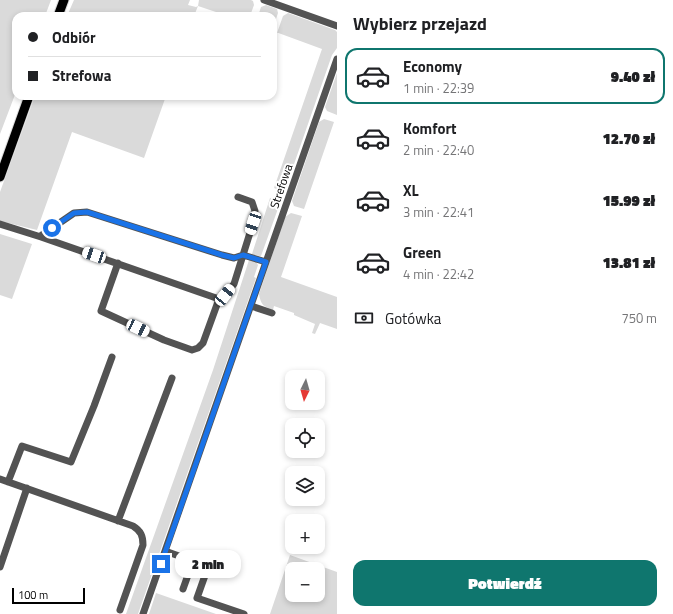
<!DOCTYPE html>
<html lang="pl">
<meta charset="utf-8">
<style>
:root{--surface:#fff;--page:#f6f6f6;--text:#202124;--muted:#757577;--line:#e0e0e0;--accent:#0f766e}
body{margin:0;font-family:"Titillium Web",sans-serif;background:var(--page);color:var(--text);height:100vh;display:flex;flex-direction:column;font-size:15px;white-space:nowrap}
*{box-sizing:border-box;margin:0}
p{font-size:13px;color:var(--muted)}
.icon{flex:none;width:22px;height:22px;fill:none;stroke:currentColor;stroke-width:2;stroke-linecap:round;stroke-linejoin:round}
.map{position:relative;flex:1;overflow:hidden}
.side{display:flex;flex-direction:column;background:var(--surface);width:336px}
.side>*{flex:none}
.banner{position:absolute;left:12px;top:12px;width:265px;height:88px;border-radius:12px;box-shadow:0 2px 6px #0003;display:grid;align-content:center;height:88px;padding:0 16px;background:var(--surface)}
.needle{width:26px;rotate:185deg}
.controls{position:absolute;left:285px;top:370px;display:grid;gap:8px}
.controls a{display:grid;place-items:center;width:40px;height:40px;border-radius:8px;background:var(--surface);box-shadow:0 2px 6px #0003;font-size:20px}
.scale{position:absolute;left:12px;bottom:10px;width:73px;box-sizing:border-box;padding-left:4px;border:2px solid #000;border-top:0;font-size:11px;line-height:14px;white-space:nowrap;color:#000;-webkit-text-stroke:3px #fff;paint-order:stroke}
.end{position:absolute;width:18px;height:18px;margin:-9px;border:5px solid #1a73e8;background:#fff;box-shadow:0 0 0 2px #fff}
.from{border-radius:50%}
.bubble{position:absolute;height:28px;border-radius:12px;background:var(--surface);box-shadow:0 2px 6px #0003;font-size:13px;font-weight:800;line-height:28px;text-align:center}
.car{position:absolute;width:12px;height:24px;margin:-12px -6px;border-radius:5px;box-shadow:0 0 3px 1px #0007;background:linear-gradient(#fff 24%,#345 0 40%,#fff 0 76%,#345 0 86%,#fff 0)}
.banner b{display:flex;align-items:center;gap:14px;height:38px;font-size:15px}
.banner b+b{border-top:1px solid var(--line)}
.banner i{width:10px;height:10px;background:var(--text)}
ul{padding:0;list-style:none}
li{display:flex;align-items:center;gap:12px;height:56px;margin:0 8px 6px;padding:0 8px;border:2px solid transparent;border-radius:12px}
li div{flex:1}
li b{display:block;font-size:15px}
li em{font-style:normal;font-weight:800}
li.current{border-color:var(--accent)}
li>.icon{width:36px;height:36px;stroke-width:1.5}
h2{padding:0 16px;font-size:18px;line-height:48px}
.pay{display:flex;align-items:center;gap:10px;height:44px;padding:0 16px;font-size:15px}
.pay p{margin-inline-start:auto}
.primary-button{display:flex;gap:8px;margin-top:auto;padding:8px 16px}
.primary-button a{flex:1;height:46px;border-radius:12px;background:var(--accent);color:#fff;font-size:16px;font-weight:800;line-height:46px;text-align:center}
main{display:flex;flex:1;min-height:0}
.map>svg:first-child{display:block}
</style>
<main>
<div class="map">
<svg width="337" height="614" viewBox="0 0 337 614">
<rect width="100%" height="100%" fill="#fff"/>
<path fill="#dadada" fill-rule="evenodd" d="M0,0H51L45,16H16V92L0,134Z
M74,0H190L188,5L196,7L198,6L199,0H251L253,1L254,5L250,16H228L198,6L194,16H67Z
M266,5L277,9L278,13L273,28V16H258L261,7Z
M288,13L335,30L337,32V48L332,55L285,190L281,191L274,188L322,49L273,31L277,33L283,16Z
M337,73V115L327,111L325,107Z
M35,96H166L144,158L72,132L37,230L0,221V192Z
M324,119L334,122L304,209L294,206L292,201L319,122Z
M270,198L277,200L280,203L261,256H259L252,254Z
M291,213L302,216L281,277L337,297V329L320,323L315,334L312,333L315,324L294,315V313L274,306L273,310C263,306 261,305 259,294L285,217Z
M0,234L32,244L12,299L0,295Z
M249,260L256,262L258,265L254,277L256,278L138,614H126L213,370Z
M290,555L337,572V614H270ZM292,569H318V595H292Z
M156,593L216,614H149Z"/>
<g fill="none" stroke-linecap="round" stroke-linejoin="round">
<g stroke="#dbdbdb" stroke-width="11">
<path id="major" d="M58,16L64,0
M0,177L29,96"/>
</g>
<path stroke="#535353" stroke-width="7" d="M264,0L337,26
M0,224L41,237
M118,263L101,311L164,340L192,350L198,348L203,343L219,299L225,295L234,284L253,223L255,211L252,202L238,197
M219,299L41,237L42,235L74,213L87,212L222,255L234,258L243,255L266,262
M251,306L272,313
M0,479L133,526C141,531 143,536 143,545L120,610
M8,482L22,446L71,462L94,406L112,357
M118,521L172,378
M165,551L193,561L183,589
M193,561L208,567L197,598L244,614
M0,567L27,488
M143,614L337,59"/>
<use href="#major" stroke="#000" stroke-width="9"/>
</g>
<g fill="none" stroke-linecap="round" stroke-linejoin="round">
<path stroke="#1a73e8" stroke-width="5" d="M52,228L74,213L87,212L222,255L234,258L243,255L266,262L161,564"/>
</g>
<g text-anchor="middle" dominant-baseline="central" stroke-width="4" stroke-linejoin="round" paint-order="stroke">
<g font-size="12" fill="#000" stroke="#fff">
<text transform="translate(281 186) rotate(-71)">Strefowa</text>
</g>
</g>
</svg>
<div class="controls">
<a><svg class="needle" viewBox="-14 -14 28 28"><path d="M0-13l5 13h-10z" fill="#e53935"/><path d="M0 13l5-13h-10z" fill="#757577"/></svg></a>
<a><svg class="icon" aria-label="locate" viewBox="0 0 24 24"><circle cx="12" cy="12" r="6"/><path d="M12 2v4M12 18v4M2 12h4M18 12h4"/></svg></a>
<a><svg class="icon" aria-label="layers" viewBox="0 0 24 24"><path d="M12 4l9 5-9 5-9-5zM3 14l9 5 9-5"/></svg></a>
<a>+</a>
<a>−</a>
</div>
<div class="scale">100 m</div>
<i class="end from" style="left:52px;top:228px"></i>
<i class="end" style="left:161px;top:564px"></i>
<div class="bubble" style="left:175px;top:550px;width:66px">2 min</div>
<i class="car" style="left:253px;top:223px;rotate:198deg"></i>
<i class="car" style="left:94px;top:255px;rotate:289deg"></i>
<i class="car" style="left:225px;top:295px;rotate:39deg"></i>
<i class="car" style="left:138px;top:328px;rotate:115deg"></i>
<div class="banner">
<b><i class="from"></i>Odbiór</b>
<b><i></i>Strefowa</b>
</div>
</div>
<section class="side">
<h2>Wybierz przejazd</h2>
<ul>
<li class="current"><svg class="icon" aria-label="car" viewBox="0 0 24 24"><path d="M5 17H2v-5l4-1 3-4h7l3 4 3 1v5h-3M9 17h6M6 11h13"/><circle cx="7" cy="17" r="2"/><circle cx="17" cy="17" r="2"/></svg><div><b>Economy</b><p>1 min · 22:39</p></div><em>9.40 zł</em></li>
<li><svg class="icon" aria-label="car" viewBox="0 0 24 24"><path d="M5 17H2v-5l4-1 3-4h7l3 4 3 1v5h-3M9 17h6M6 11h13"/><circle cx="7" cy="17" r="2"/><circle cx="17" cy="17" r="2"/></svg><div><b>Komfort</b><p>2 min · 22:40</p></div><em>12.70 zł</em></li>
<li><svg class="icon" aria-label="car" viewBox="0 0 24 24"><path d="M5 17H2v-5l4-1 3-4h7l3 4 3 1v5h-3M9 17h6M6 11h13"/><circle cx="7" cy="17" r="2"/><circle cx="17" cy="17" r="2"/></svg><div><b>XL</b><p>3 min · 22:41</p></div><em>15.99 zł</em></li>
<li><svg class="icon" aria-label="car" viewBox="0 0 24 24"><path d="M5 17H2v-5l4-1 3-4h7l3 4 3 1v5h-3M9 17h6M6 11h13"/><circle cx="7" cy="17" r="2"/><circle cx="17" cy="17" r="2"/></svg><div><b>Green</b><p>4 min · 22:42</p></div><em>13.81 zł</em></li>
</ul>
<div class="pay"><svg class="icon" aria-label="cash" viewBox="0 0 24 24"><path d="M3 7h18v10H3z"/><circle cx="12" cy="12" r="2"/></svg>Gotówka<p>750 m</p></div>
<div class="primary-button"><a>Potwierdź</a></div>
</section>
</main>
